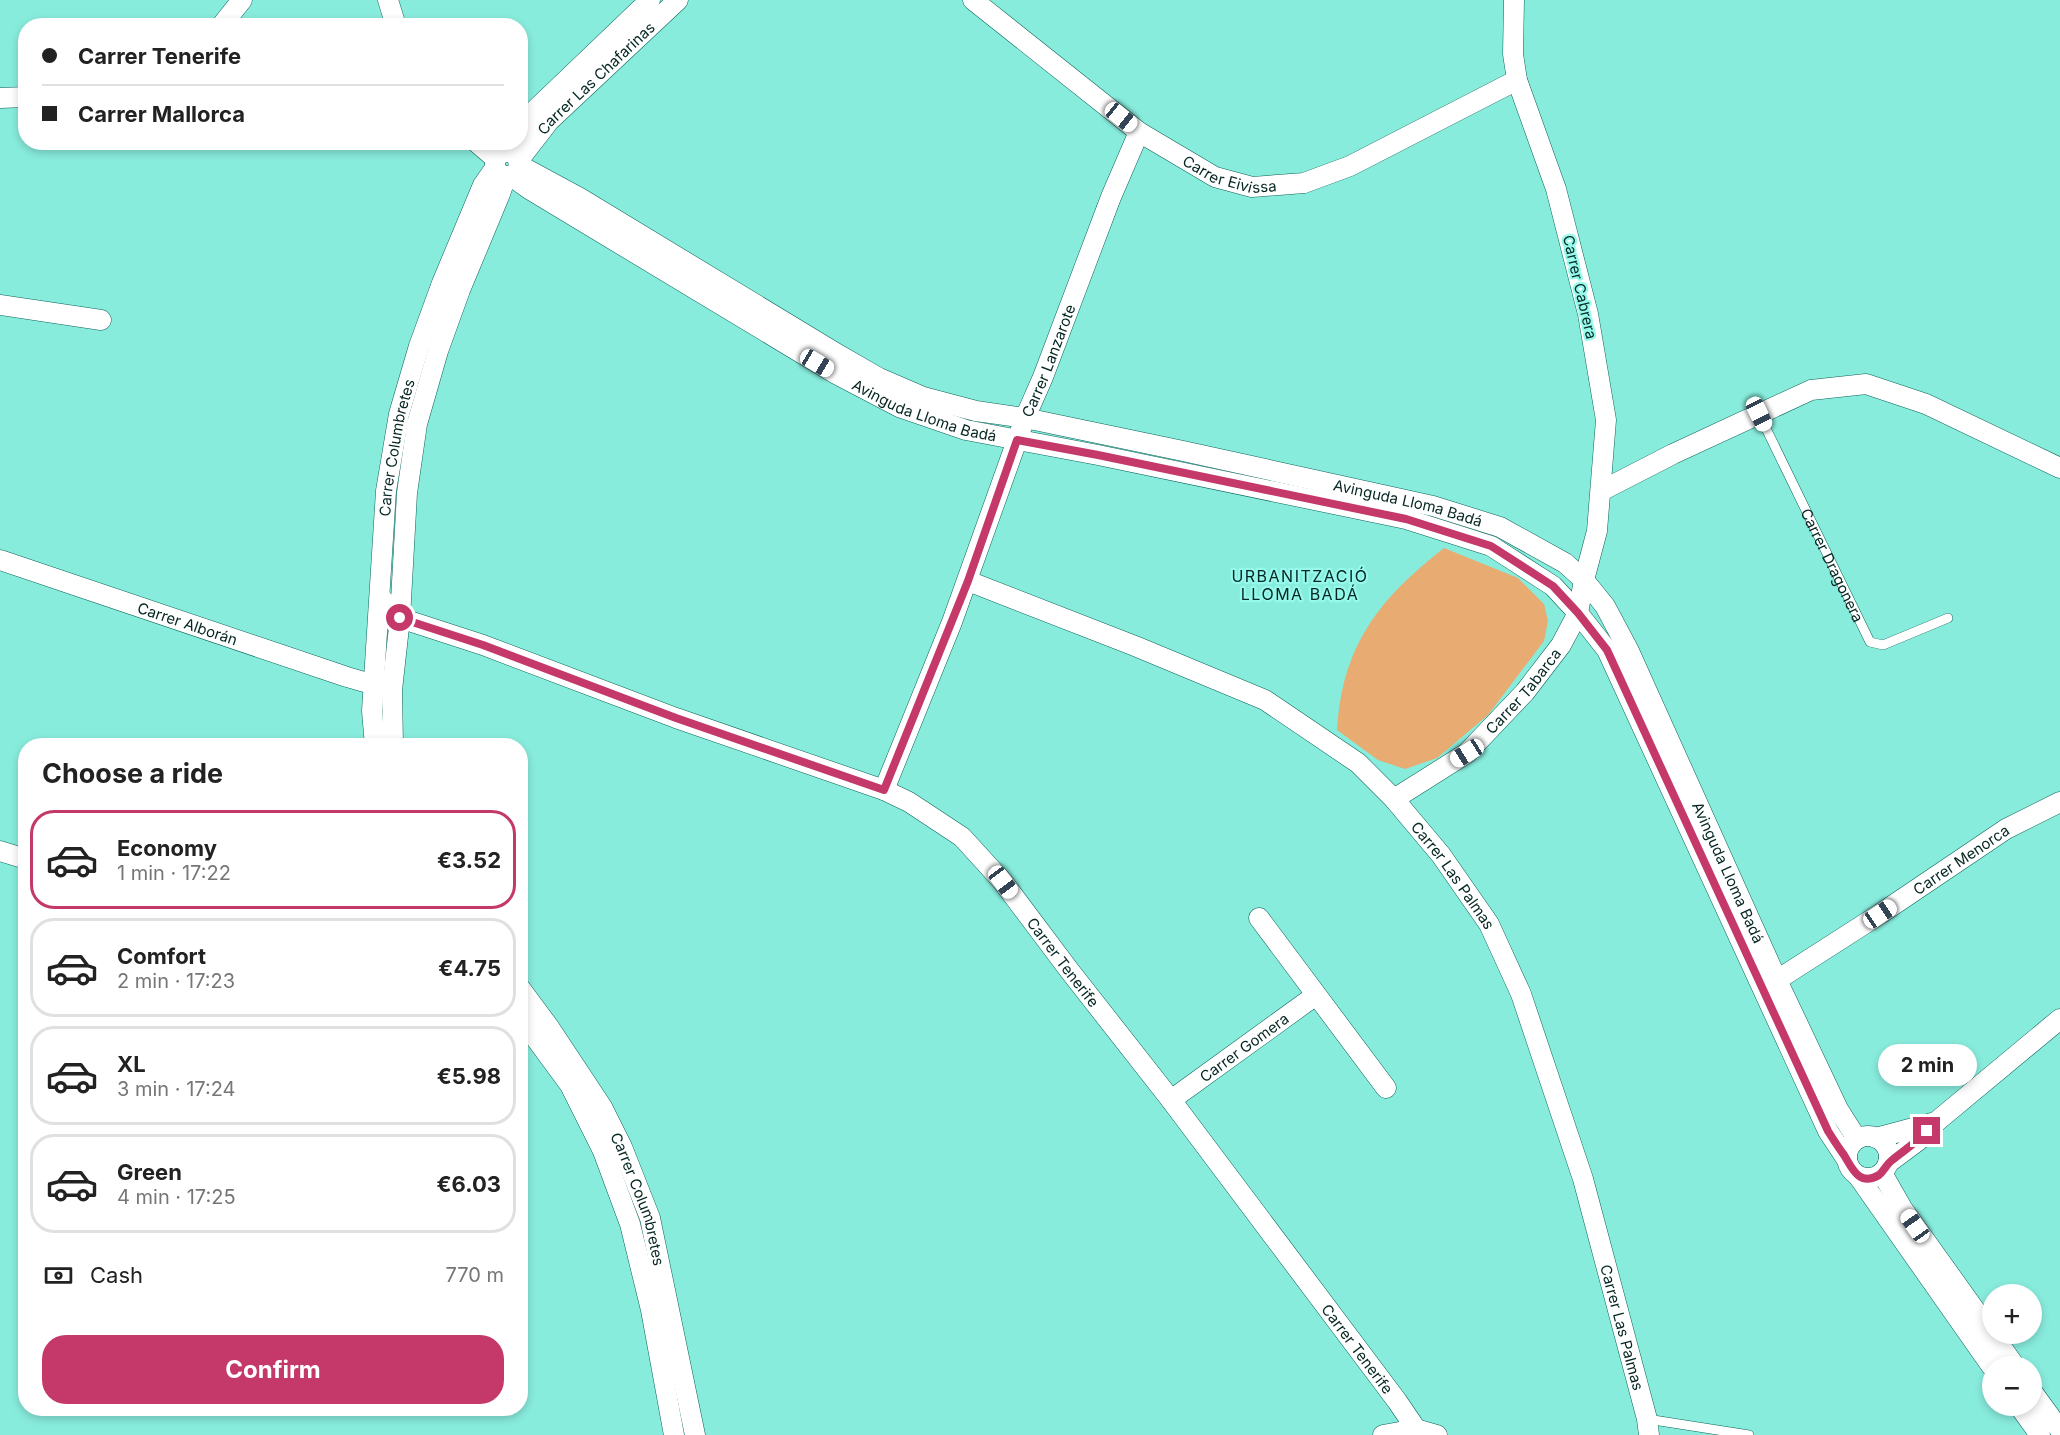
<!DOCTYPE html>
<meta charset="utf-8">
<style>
:root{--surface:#fff;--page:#f6f6f6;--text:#222;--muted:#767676;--line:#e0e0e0;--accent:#c5396a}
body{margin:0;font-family:Inter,sans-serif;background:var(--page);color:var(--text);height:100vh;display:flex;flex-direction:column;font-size:22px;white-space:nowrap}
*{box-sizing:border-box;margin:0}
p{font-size:20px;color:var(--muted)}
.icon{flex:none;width:33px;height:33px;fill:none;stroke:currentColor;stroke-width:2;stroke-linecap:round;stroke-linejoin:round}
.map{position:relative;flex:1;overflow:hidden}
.side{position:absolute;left:18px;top:738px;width:510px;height:678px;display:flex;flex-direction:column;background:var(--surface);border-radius:24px;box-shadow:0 3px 9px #0003}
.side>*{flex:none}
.banner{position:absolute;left:18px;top:18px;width:510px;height:132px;border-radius:24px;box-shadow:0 3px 9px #0003;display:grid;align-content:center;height:132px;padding:0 24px;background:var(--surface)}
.fabs{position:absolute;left:1982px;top:1284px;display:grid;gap:12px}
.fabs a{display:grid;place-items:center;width:60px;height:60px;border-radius:50%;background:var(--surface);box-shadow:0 3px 9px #0003;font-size:30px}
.end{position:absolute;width:27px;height:27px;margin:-14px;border:8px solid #c5396a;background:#fff;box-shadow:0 0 0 3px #fff}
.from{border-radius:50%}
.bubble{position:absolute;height:42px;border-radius:21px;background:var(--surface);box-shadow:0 3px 9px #0003;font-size:20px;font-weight:700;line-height:42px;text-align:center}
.car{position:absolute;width:18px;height:36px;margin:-18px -9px;border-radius:8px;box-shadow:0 0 4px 2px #0007;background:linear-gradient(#fff 24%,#345 0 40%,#fff 0 76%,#345 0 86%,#fff 0)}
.banner b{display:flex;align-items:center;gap:21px;height:57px;font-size:22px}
.banner b+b{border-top:2px solid var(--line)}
.banner i{width:15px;height:15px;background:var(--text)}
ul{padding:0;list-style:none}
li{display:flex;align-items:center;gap:18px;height:99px;margin:0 12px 9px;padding:0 12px;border:3px solid var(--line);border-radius:24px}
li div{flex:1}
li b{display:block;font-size:22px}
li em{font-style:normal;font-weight:700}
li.current{border-color:var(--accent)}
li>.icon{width:54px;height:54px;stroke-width:1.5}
h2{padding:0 24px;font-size:27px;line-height:72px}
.pay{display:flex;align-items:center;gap:15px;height:66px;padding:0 24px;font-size:22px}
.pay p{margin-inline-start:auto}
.action{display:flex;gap:12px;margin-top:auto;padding:12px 24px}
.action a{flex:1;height:69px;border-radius:24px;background:var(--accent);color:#fff;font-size:24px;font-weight:700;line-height:69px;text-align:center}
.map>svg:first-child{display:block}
</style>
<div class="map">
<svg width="2060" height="1435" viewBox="0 0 2060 1435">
<rect width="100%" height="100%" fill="#88ecdd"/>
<path fill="#e8ab71" d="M1444,548L1518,578L1544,604L1548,621L1544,641L1488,715L1437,758L1405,769L1378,760L1337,730C1342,645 1379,599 1444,548Z"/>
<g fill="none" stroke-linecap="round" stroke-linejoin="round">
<g stroke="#0a645a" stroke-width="10">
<g id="lane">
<path id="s1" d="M1759,414L1870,642L1883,645L1948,618"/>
<path d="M1647,1419L1749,1435"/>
</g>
</g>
<g stroke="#0a645a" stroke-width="21">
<g id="street">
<path d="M388,0L396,26"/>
<path id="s2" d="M973,0L1139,132L1215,177L1252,187L1304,183L1350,166L1517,80"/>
<path d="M221,26L242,0"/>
<path d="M0,98L26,97"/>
<path d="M520,133L536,109L650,0"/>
<path d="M476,142L496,159"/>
<circle cx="507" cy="164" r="12"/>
<path id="s3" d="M518,161L549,121L678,0"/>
<path id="s4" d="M519,165L580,198L834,352L879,378L923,397L976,411L1025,418L1183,451L1433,506L1500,527L1565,563L1584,580L1605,606L1629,651L1777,980L1838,1109L1857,1139"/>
<path id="s5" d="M511,176L529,189L836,374L899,407L966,430L1098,455L1406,519L1491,546L1553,586L1578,613L1607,650L1828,1131L1847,1160"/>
<path d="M0,305L101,320"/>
<path d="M1601,491L1673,454L1811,390L1866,384L1926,404L2060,468"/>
<path id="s6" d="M0,560L347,677L385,688"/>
<path id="s7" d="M968,581L1135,646L1265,700L1358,763L1394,799L1441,855L1489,924L1521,994L1583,1179L1647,1419L1649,1435"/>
<path id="s8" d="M380,597L400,618L483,645L676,718L884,790L909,802L962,837L1003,882L1069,970L1171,1100L1397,1401L1416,1429V1435"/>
<path id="s9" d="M375,746L372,711L386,491L399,414L419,346L442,283L483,185L495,168"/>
<path d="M393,746L392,690L400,618L407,493L417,424L438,351L460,290L500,194L506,176"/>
<path id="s10" d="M884,790L952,622L1025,418L1043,377L1111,197L1139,132"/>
<path id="s11" d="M1394,799L1467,753L1525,692L1561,645L1578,613L1584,580L1597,531L1606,420L1588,314L1556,189L1517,80L1513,54L1514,0"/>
<path d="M0,851L26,859"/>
<path d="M1259,918L1386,1088"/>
<path id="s12" d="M1777,980L1880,914L2006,829L2060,802"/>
<path id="s13" d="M520,988L549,1027L602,1107L622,1147L650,1218L695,1435"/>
<path d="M520,1017L570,1085L603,1151L630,1224L651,1310L674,1435"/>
<path id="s14" d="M1171,1100L1316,995"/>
<circle cx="1868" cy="1157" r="21"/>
<path d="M1876,1138L1936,1122"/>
<path d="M1888,1163L1919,1140L1936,1122L2060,1019"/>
<path d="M1882,1173L1902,1208L2015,1366"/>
<path d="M1858,1176L1992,1367"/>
<path d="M2031,1390L2060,1430"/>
<path d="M2019,1406L2040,1435"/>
<path d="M1383,1435L1416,1429L1437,1435"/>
</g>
</g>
<use href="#lane" stroke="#fff" stroke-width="9"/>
<use href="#street" stroke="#fff" stroke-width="20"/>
</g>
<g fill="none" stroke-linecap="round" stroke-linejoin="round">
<path stroke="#c5396a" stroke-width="8" d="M400,618L483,645L676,718L884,790L968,581L1017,440L1098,455L1406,519L1491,546L1553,586L1578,613L1607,650L1828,1131C1833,1139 1838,1147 1844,1155C1852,1168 1859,1187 1879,1175C1884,1171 1886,1165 1891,1161C1903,1151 1916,1143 1927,1131"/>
</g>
<g text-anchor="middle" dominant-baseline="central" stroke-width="4.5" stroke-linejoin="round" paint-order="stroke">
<g font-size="15" fill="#052622" stroke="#95f9eb">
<text stroke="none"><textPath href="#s3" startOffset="114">Carrer Las Chafarinas</textPath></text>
<text stroke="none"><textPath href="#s2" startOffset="314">Carrer Eivissa</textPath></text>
<text transform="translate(1580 287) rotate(77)">Carrer Cabrera</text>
<text stroke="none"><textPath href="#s10" startOffset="460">Carrer Lanzarote</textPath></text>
<text stroke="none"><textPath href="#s5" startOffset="477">Avinguda Lloma Badá</textPath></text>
<text stroke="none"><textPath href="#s9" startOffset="300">Carrer Columbretes</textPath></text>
<text stroke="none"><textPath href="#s4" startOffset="963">Avinguda Lloma Badá</textPath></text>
<text stroke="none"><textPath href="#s1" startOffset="168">Carrer Dragonera</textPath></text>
<text stroke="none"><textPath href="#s6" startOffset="198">Carrer Alborán</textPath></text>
<text stroke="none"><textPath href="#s11" startOffset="170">Carrer Tabarca</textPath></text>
<text stroke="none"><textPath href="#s12" startOffset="220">Carrer Menorca</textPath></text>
<text stroke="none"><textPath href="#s4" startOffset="1485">Avinguda Lloma Badá</textPath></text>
<text stroke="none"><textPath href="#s7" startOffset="580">Carrer Las Palmas</textPath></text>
<text stroke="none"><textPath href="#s8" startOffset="795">Carrer Tenerife</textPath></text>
<text stroke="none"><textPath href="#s14" startOffset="90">Carrer Gomera</textPath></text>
<text stroke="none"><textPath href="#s13" startOffset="244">Carrer Columbretes</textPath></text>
<text stroke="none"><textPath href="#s7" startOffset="1066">Carrer Las Palmas</textPath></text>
<text stroke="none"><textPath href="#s8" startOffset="1281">Carrer Tenerife</textPath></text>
</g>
<g font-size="16" letter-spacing="1.5" fill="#052622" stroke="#95f9eb">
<text x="1300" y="576">URBANITZACIÓ<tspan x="1300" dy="18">LLOMA BADÁ</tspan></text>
</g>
</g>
</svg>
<div class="fabs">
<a>+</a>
<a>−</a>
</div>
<i class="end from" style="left:400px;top:618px"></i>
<i class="end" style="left:1927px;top:1131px"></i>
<div class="bubble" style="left:1878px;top:1044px;width:99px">2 min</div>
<i class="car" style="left:1121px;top:117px;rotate:129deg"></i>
<i class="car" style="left:817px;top:363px;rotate:121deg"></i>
<i class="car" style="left:1759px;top:414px;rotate:154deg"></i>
<i class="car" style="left:1467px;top:753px;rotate:238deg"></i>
<i class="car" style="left:1003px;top:882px;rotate:143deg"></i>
<i class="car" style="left:1880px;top:914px;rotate:56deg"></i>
<i class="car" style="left:1915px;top:1226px;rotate:325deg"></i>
<div class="banner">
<b><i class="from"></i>Carrer Tenerife</b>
<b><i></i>Carrer Mallorca</b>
</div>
<section class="side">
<h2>Choose a ride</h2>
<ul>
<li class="current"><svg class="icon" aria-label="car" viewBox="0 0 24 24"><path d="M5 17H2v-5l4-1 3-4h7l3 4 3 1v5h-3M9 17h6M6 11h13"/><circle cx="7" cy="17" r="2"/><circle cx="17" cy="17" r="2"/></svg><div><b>Economy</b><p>1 min · 17:22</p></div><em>€3.52</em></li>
<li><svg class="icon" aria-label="car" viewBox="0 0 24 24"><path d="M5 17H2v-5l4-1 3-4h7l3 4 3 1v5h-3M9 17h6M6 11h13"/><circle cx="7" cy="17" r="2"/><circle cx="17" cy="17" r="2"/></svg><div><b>Comfort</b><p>2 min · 17:23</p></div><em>€4.75</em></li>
<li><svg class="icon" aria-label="car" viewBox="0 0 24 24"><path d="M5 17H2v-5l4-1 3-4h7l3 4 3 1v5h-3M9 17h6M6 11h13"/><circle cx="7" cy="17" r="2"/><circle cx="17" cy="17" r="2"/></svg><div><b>XL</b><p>3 min · 17:24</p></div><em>€5.98</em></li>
<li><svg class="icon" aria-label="car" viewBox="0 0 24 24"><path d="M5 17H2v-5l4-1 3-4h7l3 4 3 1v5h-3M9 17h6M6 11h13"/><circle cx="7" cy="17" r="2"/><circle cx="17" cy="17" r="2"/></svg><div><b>Green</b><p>4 min · 17:25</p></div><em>€6.03</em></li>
</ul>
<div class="pay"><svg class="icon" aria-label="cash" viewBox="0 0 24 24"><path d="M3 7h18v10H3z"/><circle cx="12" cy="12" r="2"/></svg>Cash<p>770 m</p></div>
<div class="action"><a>Confirm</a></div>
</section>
</div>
